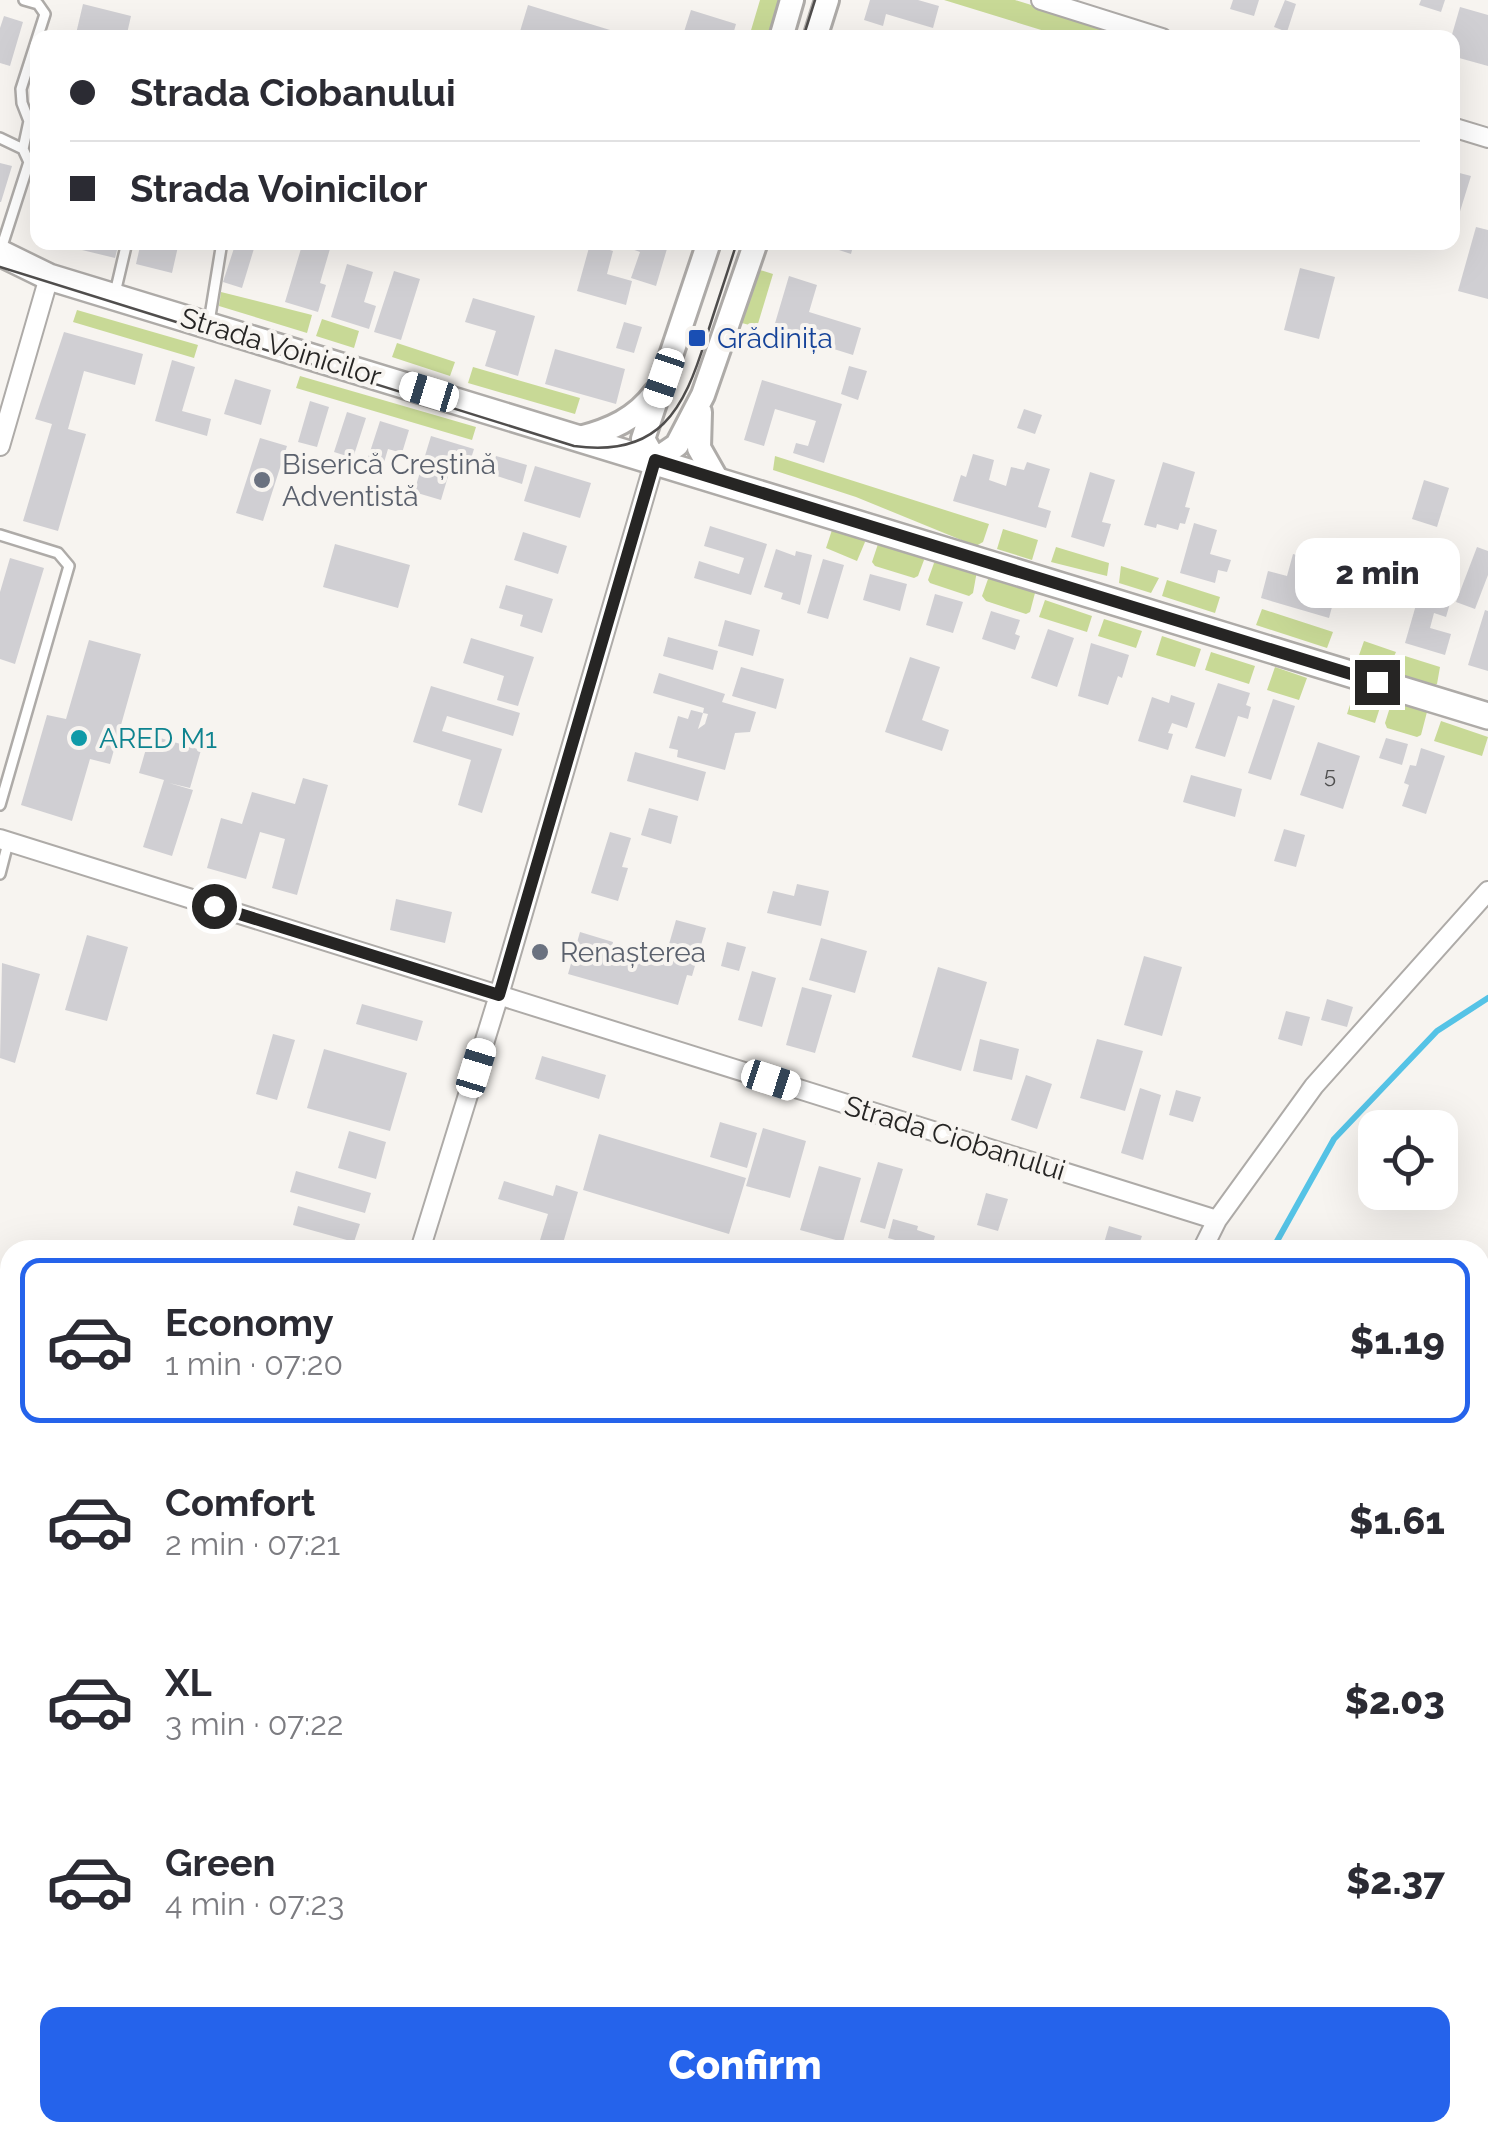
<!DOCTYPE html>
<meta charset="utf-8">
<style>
:root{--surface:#fff;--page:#f7f7f7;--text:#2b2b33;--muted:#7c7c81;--line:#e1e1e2;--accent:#2563eb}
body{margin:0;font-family:Raleway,sans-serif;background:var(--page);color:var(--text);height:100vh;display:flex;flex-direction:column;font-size:38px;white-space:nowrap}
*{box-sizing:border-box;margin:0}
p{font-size:32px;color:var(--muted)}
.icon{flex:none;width:55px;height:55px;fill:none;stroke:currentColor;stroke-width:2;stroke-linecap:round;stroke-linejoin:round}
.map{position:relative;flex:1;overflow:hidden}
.drawer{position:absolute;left:0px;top:1240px;width:1490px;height:902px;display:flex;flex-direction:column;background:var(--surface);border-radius:30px 30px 0 0;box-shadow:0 10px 40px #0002}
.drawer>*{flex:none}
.hud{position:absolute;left:30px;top:30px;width:1430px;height:220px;border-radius:20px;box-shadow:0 10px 40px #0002;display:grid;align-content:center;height:220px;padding:0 40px;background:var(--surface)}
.fabs{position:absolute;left:1358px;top:1110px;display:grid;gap:20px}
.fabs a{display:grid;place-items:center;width:100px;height:100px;border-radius:20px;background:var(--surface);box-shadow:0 10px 40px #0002;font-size:50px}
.end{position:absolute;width:45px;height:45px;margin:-22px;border:12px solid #262524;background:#fff;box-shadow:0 0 0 5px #fff}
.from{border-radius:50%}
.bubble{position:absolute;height:70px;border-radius:20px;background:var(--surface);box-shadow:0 10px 40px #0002;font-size:32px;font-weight:800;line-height:70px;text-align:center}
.car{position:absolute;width:30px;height:60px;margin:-30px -15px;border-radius:12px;box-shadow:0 0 8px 2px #0007;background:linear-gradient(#fff 24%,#345 0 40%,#fff 0 76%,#345 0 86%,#fff 0)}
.hud b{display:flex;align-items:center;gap:35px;height:95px;font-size:38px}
.hud b+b{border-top:2px solid var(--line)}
.hud i{width:25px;height:25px;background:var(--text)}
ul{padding:18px 0 0;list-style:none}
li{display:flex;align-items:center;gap:30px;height:165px;margin:0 20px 15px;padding:0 20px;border:5px solid transparent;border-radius:20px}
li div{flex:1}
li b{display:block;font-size:38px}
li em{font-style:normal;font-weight:800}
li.selected{border-color:var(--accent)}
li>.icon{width:90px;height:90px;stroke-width:1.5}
.button{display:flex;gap:20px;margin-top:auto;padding:20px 40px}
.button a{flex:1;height:115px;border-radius:20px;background:var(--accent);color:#fff;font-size:40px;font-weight:800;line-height:115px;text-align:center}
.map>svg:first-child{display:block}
</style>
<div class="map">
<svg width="1488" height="2142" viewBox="0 0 1488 2142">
<rect width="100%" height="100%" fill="#f7f4f0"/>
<path fill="#c8d996" d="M760,0H779L767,37H749Z
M944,0H1015L1135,37H1064Z
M754,268L773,274L757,327L738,322Z
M221,292L312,315L307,333L219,306Z
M77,310L198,345L194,358L73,322Z
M322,319L359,331L354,348L316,336Z
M397,343L455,362L450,376L392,357Z
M473,367L580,398L575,414L468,383Z
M300,376L476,427L472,440L296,388Z
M775,456L989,524L983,542L976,546L856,497L773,470Z
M837,529L863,538L865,542L857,561L826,548L832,530Z
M1003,529L1038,540L1032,560L997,549Z
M883,543L921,554L924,560L918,576L914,578L875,566L872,562L878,544Z
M1056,547L1109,563L1107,576L1051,562Z
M938,560L977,571L973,593L969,596L930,583L928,580L934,563Z
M1121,566L1159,578L1151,593L1119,583Z
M994,576L1032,589L1035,593L1030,612L1026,614L986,601L982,596L988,579Z
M1167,580L1220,597L1215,613L1162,596Z
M1045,600L1092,616L1087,632L1039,617Z
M1262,609L1333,632L1327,648L1256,625Z
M1104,619L1142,631L1136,648L1098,636Z
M1162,636L1201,649L1195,667L1156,655Z
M1364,641L1396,652L1387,672L1360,664L1358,658Z
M1211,652L1255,666L1249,684L1205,670Z
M1405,656L1440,667L1437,684L1433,686L1399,675Z
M1275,667L1307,678L1299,700L1267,690Z
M1355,689L1383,698L1375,723L1347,714Z
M1396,702L1427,712L1421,735L1417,737L1387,728L1385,723L1391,704Z
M1441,721L1488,737L1482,756L1434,741Z"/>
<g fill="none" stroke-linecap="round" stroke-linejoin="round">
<path stroke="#55c3e6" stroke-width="6" d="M1272,1250L1334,1139L1437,1031L1488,998
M1198,2132L1200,2142"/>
</g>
<path fill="#d0cfd3" d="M870,0H918L939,6L933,28L886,14L883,26L864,20Z
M1233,0H1259L1254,16L1230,9Z
M1285,0L1296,4L1287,32L1274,27Z
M1421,0H1445L1441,12L1419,5Z
M83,4L131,16L126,38H75Z
M528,5L633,37V38H518Z
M1460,7L1488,15V66L1452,56L1451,38Z
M691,10L736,24L732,38H682Z
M4,16L23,22L10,66L0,63V28Z
M0,163L12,166L1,202H0Z
M1452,171L1471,176L1453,234H1452Z
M1476,227L1488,230V299L1458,291Z
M84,242H119L115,258L82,250Z
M141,242H179L172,273L136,264Z
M236,242H256L242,288L223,282Z
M303,242H332L320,283L326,285L318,312L285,302Z
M612,242H669L656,286L631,278L640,252Z
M815,242H854L851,254Z
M590,244L613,251L607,274L632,281L626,305L577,291Z
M347,264L373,272L364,302L376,306L369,329L331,317Z
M1300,268L1335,277L1319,339L1284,330Z
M394,271L420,279L401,340L374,332Z
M789,276L817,285L809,312L861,328L853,355L773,330Z
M473,298L535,316L518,376L485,366L496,331L465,322Z
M624,322L642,327L634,353L616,348Z
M64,332L143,354L135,385L84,371L68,429L86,434L58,531L23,521L52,424L35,419Z
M555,349L625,369L616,404L545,384Z
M172,360L195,367L182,411L211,419L207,436L155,421Z
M849,366L867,371L858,400L841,394Z
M235,379L271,390L261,425L224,414Z
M762,380L842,404L824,463L793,453L796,443L808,446L816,421L775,409L764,446L744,440Z
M310,401L329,407L317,447L298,442Z
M1024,409L1042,415L1035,434L1017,428Z
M347,412L366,418L353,458L334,452Z
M380,421L409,430L402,453L388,449L383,466L367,461Z
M431,436L474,449L468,468L452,463L441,500L414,492Z
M260,438L287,446L263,521L236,513Z
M973,454L994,460L989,480L1006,486L1011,467L1024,470L1027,462L1050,469L1038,507L1051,511L1046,528L953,501L961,475L966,477Z
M496,456L527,465L522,484L491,474Z
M1163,462L1195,472L1185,507L1190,508L1185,524L1180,523L1178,530L1157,524L1156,528L1144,525Z
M535,466L591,483L580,518L524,501Z
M1090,472L1115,480L1102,522L1111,524L1104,547L1071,537Z
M1424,480L1449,488L1437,527L1412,519Z
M1194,523L1217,530L1210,554L1231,560L1227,572L1218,570L1215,583L1180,573Z
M710,526L767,544L751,595L694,578L699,561L739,574L744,558L704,546Z
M523,532L567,546L558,574L514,560Z
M1386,539L1423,549L1409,599L1386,592L1390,579L1375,575Z
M335,544L410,565L398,608L323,587Z
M1477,547L1488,551V575L1475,609L1456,602Z
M776,549L795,556L796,551L812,555L800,605L781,599L783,593L764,587Z
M1293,554L1327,563L1319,592L1335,596L1329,618L1261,598L1268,571L1287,576Z
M10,558L44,568L15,664L0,659V592Z
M823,559L844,565L828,619L807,613Z
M870,574L907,584L900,611L863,600Z
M506,585L553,599L542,633L520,626L523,615L499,608Z
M1420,591L1451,600L1446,617L1434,613L1430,628L1451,634L1445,655L1405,643Z
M935,594L963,602L953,633L926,625Z
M1485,610L1488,611V671L1468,665Z
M991,611L1020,620L1015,634L1020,636L1015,650L982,639Z
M725,620L760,630L753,656L718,646Z
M1048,629L1074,638L1057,687L1031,678Z
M668,637L718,651L713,670L663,656Z
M471,638L534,657L518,706L497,700L504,676L463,663Z
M89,640L141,654L110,764L90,759L72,821L21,805L47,715L66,719Z
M1091,643L1129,655L1122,678L1118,676L1108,705L1078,696Z
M910,657L940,667L922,720L949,730L942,751L885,732Z
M741,667L784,679L776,709L732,696Z
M659,673L725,694L722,702L756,712L750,732L735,733L725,770L677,757L678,750L669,748L678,716L688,719L691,710L703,713L698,729L705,724L708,714L703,713L704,708L653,693Z
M1218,683L1250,693L1246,705L1251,707L1248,719L1238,716L1225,757L1195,748Z
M431,686L520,713L513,736L447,716L442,731L502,749L482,813L458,805L471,760L413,742Z
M1171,695L1195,703L1187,728L1172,723L1168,733L1173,734L1168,750L1138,741L1152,697L1169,703Z
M1273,699L1295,706L1271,780L1248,773Z
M150,735L201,750L190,788L169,783L193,790L172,856L143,847L164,780L139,773Z
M1386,738L1408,744L1402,765L1379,758Z
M1318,742L1360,756L1343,809L1300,795Z
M1421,748L1445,756L1426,814L1402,806L1409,785L1404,783L1410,765L1416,766Z
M635,752L706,772L698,801L627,781Z
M1191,775L1242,789L1235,817L1183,802Z
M303,778L328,785L297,895L272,888L285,839L260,832L246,879L207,868L221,818L242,824L252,792L295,804Z
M649,808L678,816L671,844L641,835Z
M1284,829L1305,835L1296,867L1274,861Z
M610,832L631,838L622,867L628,868L618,901L591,893Z
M797,884L829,891L821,926L767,913L773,891L794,896Z
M396,899L452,912L445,943L390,930Z
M676,920L706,928L692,976L687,975L678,1005L568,974L580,932L613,942L611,950L663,965Z
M87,935L128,947L107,1021L65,1010Z
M821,938L867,951L855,993L809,980Z
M727,942L746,947L739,971L721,966Z
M1144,956L1182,967L1162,1036L1124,1025Z
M2,963L40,974L15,1063L0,1058Z
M938,967L987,982L961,1071L912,1057Z
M752,971L776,978L762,1027L738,1020Z
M802,987L832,995L815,1053L786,1045Z
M1327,999L1353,1007L1347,1027L1321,1020Z
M362,1004L423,1021L417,1041L356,1024Z
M1286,1011L1310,1017L1302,1046L1278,1039Z
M273,1034L295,1040L277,1100L256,1094Z
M980,1039L1019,1049L1012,1080L973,1071Z
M1097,1039L1143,1051L1125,1111L1080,1098Z
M324,1049L407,1073L390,1131L307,1108Z
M542,1056L606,1075L599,1099L535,1079Z
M1026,1075L1052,1084L1037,1129L1011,1120Z
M1140,1088L1161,1095L1143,1160L1121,1153Z
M1176,1090L1201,1097L1193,1122L1169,1115Z
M720,1122L757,1133L747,1168L710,1157Z
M763,1128L806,1141L790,1198L746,1186Z
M349,1131L386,1142L376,1179L338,1168Z
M599,1134L746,1178L729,1234L583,1190Z
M878,1162L903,1169L885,1229L860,1222Z
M819,1166L861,1178L843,1242L800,1230Z
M296,1171L371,1193L365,1213L290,1192Z
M504,1181L553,1196L556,1185L578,1192L561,1250H537L548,1214L498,1199Z
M986,1193L1008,1199L998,1231L977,1225Z
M298,1206L360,1224L354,1242L293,1225Z
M893,1219L918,1226L917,1230L935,1236L931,1250L888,1238Z
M1109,1226L1142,1236L1137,1250H1102Z
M0,1307L10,1310V1345L0,1343Z
M10,1478V1549L0,1546V1507Z
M193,2132H224L221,2142H190Z
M577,2132H603L600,2142H575Z
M611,2132H646L644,2142H608Z
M667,2132H720L717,2142H664Z
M757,2132H782L779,2142H754Z
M825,2132H858L855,2142H823Z
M870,2132H904L901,2142Z
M1057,2132H1075L1072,2142H1054Z"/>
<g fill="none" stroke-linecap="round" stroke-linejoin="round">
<g stroke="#aeaba8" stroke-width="14">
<path id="service" d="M0,138L23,149L29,162L1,249
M23,149L29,121L22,103L21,89L45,14L38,4L24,0
M115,293L127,242
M209,322L222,242
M0,535L58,553L69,566L0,805
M0,874L8,843"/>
</g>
<g stroke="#aeaba8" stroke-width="22">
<path id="minor" d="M1041,0L1162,38
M1452,127L1488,138
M0,446L49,277
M0,839L1217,1220L1314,1086L1488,891
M420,1250L499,995L655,460
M1202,1250L1217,1220
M0,1423L10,1426
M0,2020L10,2023
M380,2132L412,2142
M1155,2132L1157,2142
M139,2142L142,2132"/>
</g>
<g stroke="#aeaba8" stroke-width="28">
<path id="tertiary" d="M781,38L792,0
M815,38L827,0
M709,242L643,439L655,460L677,445L703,395L756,242
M700,412L699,448L716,478
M580,438C610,430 636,419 655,393"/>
</g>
<g stroke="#aeaba8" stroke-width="30">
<path id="secondary" d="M0,253L49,277L1488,716"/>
</g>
<use href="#service" stroke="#fff" stroke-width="9"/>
<use href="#minor" stroke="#fff" stroke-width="18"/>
<use href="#tertiary" stroke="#fff" stroke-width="22"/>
<use href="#secondary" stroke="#fff" stroke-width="25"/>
<path stroke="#504e4d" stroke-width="2.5" d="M803,38L815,0
M0,267L574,446C659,458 684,410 706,338C716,306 727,274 737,242"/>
</g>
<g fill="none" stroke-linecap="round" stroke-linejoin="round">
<path stroke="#262524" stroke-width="12" d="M214,906L499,995L655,460L1377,682"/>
</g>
<rect fill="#1a4fb4" stroke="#f7f4f0" stroke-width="4" x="687" y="328" width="20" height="20" rx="5"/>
<g fill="#6b7280" stroke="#f7f4f0" stroke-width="4">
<circle cx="262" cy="480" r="10"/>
<circle cx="540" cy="952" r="10"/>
</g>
<circle fill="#0f9aa8" stroke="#f7f4f0" stroke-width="4" cx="79" cy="738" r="10"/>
<g text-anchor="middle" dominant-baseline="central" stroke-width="8" stroke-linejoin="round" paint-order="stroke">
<g font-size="22" fill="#505050">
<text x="1330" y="775">5</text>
</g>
<g font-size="28" fill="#164399" stroke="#f7f4f0" text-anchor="start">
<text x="717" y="338">Grădinița</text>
</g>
<g font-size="28" fill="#262524" stroke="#f7f4f0">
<text transform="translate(281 347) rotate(17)">Strada Voinicilor</text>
<text transform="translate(955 1138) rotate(17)">Strada Ciobanului</text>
</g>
<g font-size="28" fill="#5b616d" stroke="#f7f4f0" text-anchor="start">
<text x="282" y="464">Biserică Creștină<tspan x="282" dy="32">Adventistă</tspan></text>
<text x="560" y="952">Renașterea</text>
</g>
<g font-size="28" fill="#0d838f" stroke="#f7f4f0" text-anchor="start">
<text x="99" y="738">ARED M1</text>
</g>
</g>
</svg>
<div class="fabs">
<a><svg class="icon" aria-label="locate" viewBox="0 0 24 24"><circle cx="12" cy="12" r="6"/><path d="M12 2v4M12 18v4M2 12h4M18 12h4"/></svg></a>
</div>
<i class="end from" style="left:214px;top:906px"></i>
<i class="end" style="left:1377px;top:682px"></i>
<div class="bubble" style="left:1295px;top:538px;width:165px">2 min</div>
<i class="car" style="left:664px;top:378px;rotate:199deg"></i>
<i class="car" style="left:429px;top:392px;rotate:287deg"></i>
<i class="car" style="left:476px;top:1068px;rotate:17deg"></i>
<i class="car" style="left:771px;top:1080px;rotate:108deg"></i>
<div class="hud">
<b><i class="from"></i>Strada Ciobanului</b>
<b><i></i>Strada Voinicilor</b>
</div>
<section class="drawer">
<ul>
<li class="selected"><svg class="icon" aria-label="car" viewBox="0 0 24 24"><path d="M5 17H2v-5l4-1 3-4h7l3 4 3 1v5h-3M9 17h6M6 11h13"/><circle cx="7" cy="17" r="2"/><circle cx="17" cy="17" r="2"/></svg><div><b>Economy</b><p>1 min · 07:20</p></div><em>$1.19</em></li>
<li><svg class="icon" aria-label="car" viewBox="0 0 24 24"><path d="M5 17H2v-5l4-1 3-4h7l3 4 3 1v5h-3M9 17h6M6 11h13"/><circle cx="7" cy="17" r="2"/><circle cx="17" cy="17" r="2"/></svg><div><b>Comfort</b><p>2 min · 07:21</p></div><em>$1.61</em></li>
<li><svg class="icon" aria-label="car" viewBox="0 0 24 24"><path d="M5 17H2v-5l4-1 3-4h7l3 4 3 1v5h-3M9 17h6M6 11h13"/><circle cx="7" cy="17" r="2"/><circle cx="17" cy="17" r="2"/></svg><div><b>XL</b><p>3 min · 07:22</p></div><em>$2.03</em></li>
<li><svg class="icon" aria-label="car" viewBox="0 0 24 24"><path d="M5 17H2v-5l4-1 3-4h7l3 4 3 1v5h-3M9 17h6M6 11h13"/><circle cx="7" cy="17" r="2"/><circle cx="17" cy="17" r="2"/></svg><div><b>Green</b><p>4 min · 07:23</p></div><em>$2.37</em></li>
</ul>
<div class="button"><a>Confirm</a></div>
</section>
</div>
